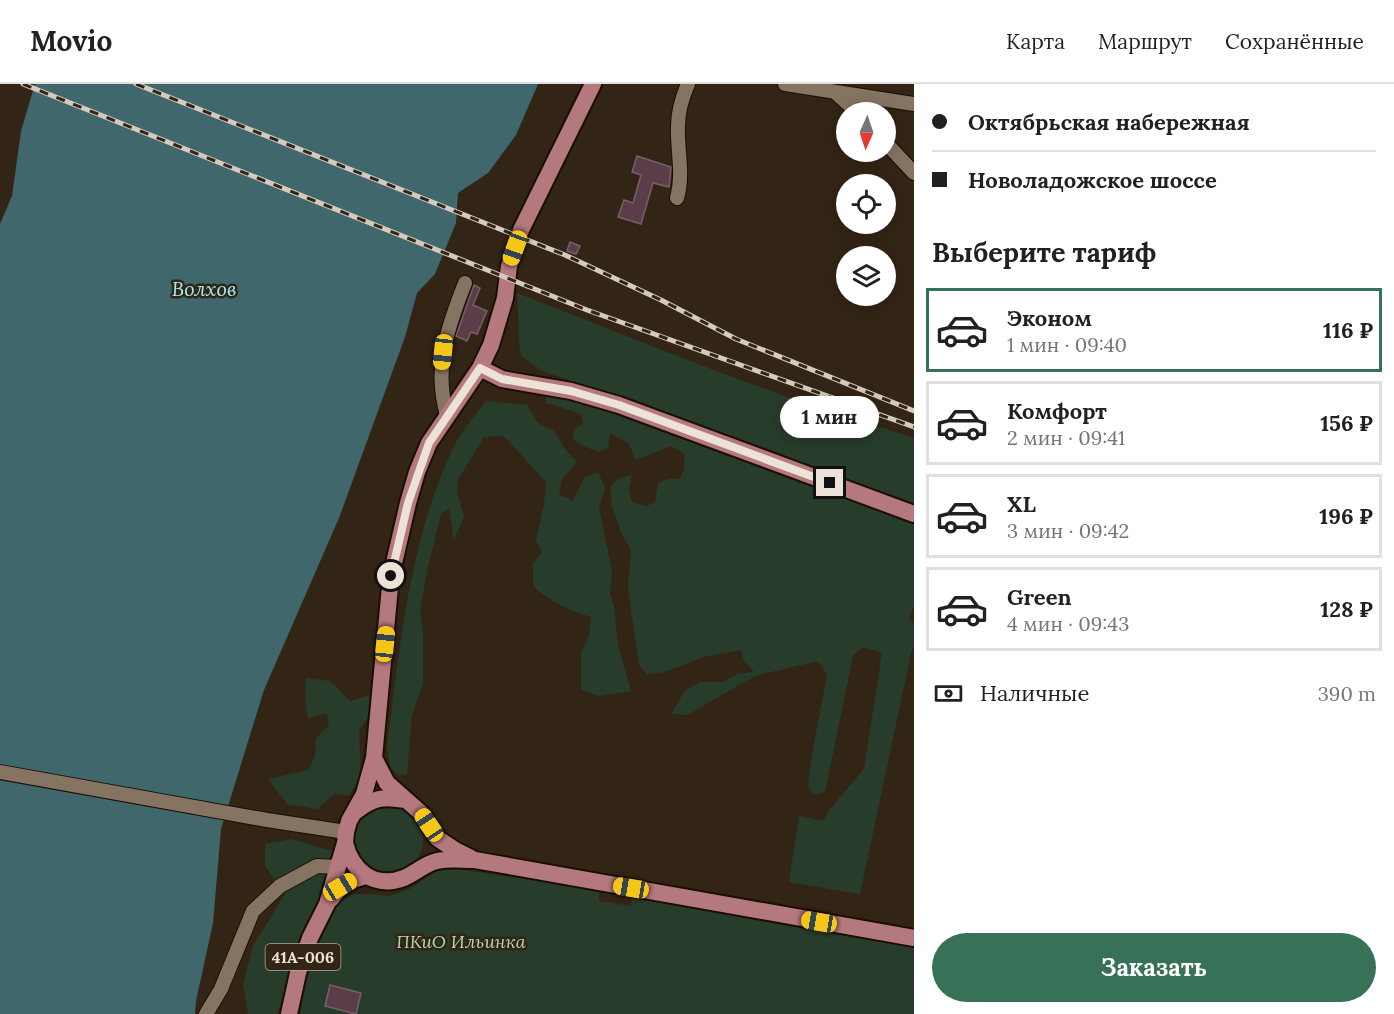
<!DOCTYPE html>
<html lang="ru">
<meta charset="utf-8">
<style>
:root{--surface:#fff;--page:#f2f2f2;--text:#202124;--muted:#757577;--line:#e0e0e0;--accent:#367158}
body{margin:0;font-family:Lora,serif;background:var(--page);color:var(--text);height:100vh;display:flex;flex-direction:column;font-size:22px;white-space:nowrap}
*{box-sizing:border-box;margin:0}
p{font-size:20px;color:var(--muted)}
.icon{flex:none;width:33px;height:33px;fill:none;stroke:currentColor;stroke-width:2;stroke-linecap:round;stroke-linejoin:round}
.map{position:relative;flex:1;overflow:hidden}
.sheet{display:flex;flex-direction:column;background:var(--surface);width:480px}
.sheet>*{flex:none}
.banner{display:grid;align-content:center;height:132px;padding:0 18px;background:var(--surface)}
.needle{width:39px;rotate:183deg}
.fabs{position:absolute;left:836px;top:18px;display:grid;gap:12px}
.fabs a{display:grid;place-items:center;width:60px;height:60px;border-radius:50%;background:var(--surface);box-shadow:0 3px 15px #0003;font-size:30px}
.end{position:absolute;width:27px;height:27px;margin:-14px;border:8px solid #ece2d8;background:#111;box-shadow:0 0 0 3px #111}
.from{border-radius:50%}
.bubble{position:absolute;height:42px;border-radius:21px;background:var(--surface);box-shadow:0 3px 15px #0003;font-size:20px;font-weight:700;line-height:42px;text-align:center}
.car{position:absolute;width:18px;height:36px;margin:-18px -9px;border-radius:8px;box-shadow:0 0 4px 2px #0007;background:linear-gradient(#f5c518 24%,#345 0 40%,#f5c518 0 76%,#345 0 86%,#f5c518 0)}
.banner b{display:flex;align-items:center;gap:21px;height:57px;font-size:22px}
.banner b+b{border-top:2px solid var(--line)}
.banner i{width:15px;height:15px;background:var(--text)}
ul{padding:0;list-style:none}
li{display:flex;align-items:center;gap:18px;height:84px;margin:0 12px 9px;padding:0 6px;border:3px solid var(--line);border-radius:0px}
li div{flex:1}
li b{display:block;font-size:22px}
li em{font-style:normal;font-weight:700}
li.current{border-color:var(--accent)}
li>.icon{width:54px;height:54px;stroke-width:1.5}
h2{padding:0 18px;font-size:27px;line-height:72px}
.pay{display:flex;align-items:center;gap:15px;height:66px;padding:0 18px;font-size:22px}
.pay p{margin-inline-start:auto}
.action{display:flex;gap:12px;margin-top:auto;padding:12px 18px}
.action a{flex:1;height:69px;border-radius:36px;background:var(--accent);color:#fff;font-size:24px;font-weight:700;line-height:69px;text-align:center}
header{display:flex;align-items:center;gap:36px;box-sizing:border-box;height:84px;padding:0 30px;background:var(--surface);border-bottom:2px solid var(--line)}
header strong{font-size:28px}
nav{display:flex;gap:33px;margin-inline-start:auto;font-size:21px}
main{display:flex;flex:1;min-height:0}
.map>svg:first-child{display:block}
</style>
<header>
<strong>Movio</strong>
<nav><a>Карта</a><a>Маршрут</a><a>Сохранённые</a></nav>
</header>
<main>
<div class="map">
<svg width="914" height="930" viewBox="0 0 914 930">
<rect width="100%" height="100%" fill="#332515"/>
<path fill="#273c2b" d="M517,209L716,287L809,321L914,354V422L769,365L628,315L544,288L521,272C517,251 519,230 517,209Z
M545,312L583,318L914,440V522L909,534L914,540V564L912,565L860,810L789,798L799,732L823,737L830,725L864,685L882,569L863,563L853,572L825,708L814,711L808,703L812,670L827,591L818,577L755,592L687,631L671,630L684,608L700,598H723L737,590L754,588L744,577L741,566L704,573L664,588L647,590L639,581L628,505L631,465L622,451L612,422L610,404L619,394L632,391L629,405L632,418L647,422L655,418L658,399L669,395H680L684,385L685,370L671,362L636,376L629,360L610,349L608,364L599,368L580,361L572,354L575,345L583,340L581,330L547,319Z
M486,317L527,321L538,339L553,346L565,365L577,378L562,395L559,410L573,417L584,394L598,388L605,404L599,424L612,487L610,510L614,522L618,561L631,607L599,612L581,606V568L589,552L591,533C567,526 551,518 533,502V480L542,468L536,456L544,420L546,398L504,352L484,353L458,396L457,408L464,433L454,456L449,425L441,430L428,483L420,526L423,549V600L412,631L407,690L399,692L390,683L387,664C400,561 409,457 454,362C462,346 475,331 486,317Z
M306,594L330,597L350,617L373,610L367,635L359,646L361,691L349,712L334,710L317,725L287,720L268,695L308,686L315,672L316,654L329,641L327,629L308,634L305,618Z
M353 756a35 35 0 1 1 70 0a35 35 0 1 1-70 0Z
M292,755L332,767L322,813L277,930H248L243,901L253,862L285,810L265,782V760Z
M450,784L599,805V817L631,822L633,811L914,864V930H300L307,893L319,858L337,819L354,810H371L389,812L408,806L435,788Z"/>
<path fill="#40676b" d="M35,0H538L516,51L488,89L458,109L456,139L435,190L417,209L405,253L339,434L264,606L221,745L213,839L196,917L195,930H0V140L12,112L21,47Z"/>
<path fill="#5a3d48" stroke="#785f69" stroke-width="1.5" d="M637,72L671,83L669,103L653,99L641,140L618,133L624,116L633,119L641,91L632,88Z
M570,158L580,162L576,170L567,167Z
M474,201L480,204L473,221L487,227L477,250L471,248L467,257L456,252Z
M330,901L361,909L356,930L325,922Z"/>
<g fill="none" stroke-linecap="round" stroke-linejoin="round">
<g stroke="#1b0e02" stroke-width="16">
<path id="minor" d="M785,0L914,20
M835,8L857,28
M885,58L914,89
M677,114C684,90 677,67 678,42C678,27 682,14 688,0
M447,331C433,284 448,242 465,199
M0,688L267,736L346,748
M206,930L221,905L253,827L280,802L317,782L338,783"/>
</g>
<g stroke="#1b0e02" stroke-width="20">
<path id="major" d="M480,284L502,295L571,307L619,321L914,430
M374,674L387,699L421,729L437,754L455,766L471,774
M355,728C373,714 382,712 404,716
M345,759C352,787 374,805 404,794C416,789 424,780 437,777C449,774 462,776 475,776L914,854
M331,815C341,801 350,796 366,792
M289,930L298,889L310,854L327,820L345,759L346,748L349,737L364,710L374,674L391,492L408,419L417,388L429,359L480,284L491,261L505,214L509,182L521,146L593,0"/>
</g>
<use href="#minor" stroke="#867462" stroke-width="14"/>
<use href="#major" stroke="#b4787f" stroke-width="16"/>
<g stroke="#d4cabf" stroke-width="5">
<path id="rail" d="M23,0L587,226L914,343
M136,0L565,171L661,216L736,255L914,327"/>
</g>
<use href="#rail" stroke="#332515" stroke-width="3" stroke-dasharray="9" stroke-linecap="butt"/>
</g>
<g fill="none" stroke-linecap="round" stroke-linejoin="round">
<path stroke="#ece2d8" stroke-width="8" d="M391,492L408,419L429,359L480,284L502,295L571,307L619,321L830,399"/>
</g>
<g text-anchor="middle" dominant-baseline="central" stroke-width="5" stroke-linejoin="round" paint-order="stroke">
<rect fill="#332515" stroke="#b4a99e" stroke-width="1.5" x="265.5" y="860" width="75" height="26" rx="4.5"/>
<g font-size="16" font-weight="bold" fill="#ece2d8">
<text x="303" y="873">41А-006</text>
</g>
<g font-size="18" font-style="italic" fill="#acdcb4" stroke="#332515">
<text x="461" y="857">ПКиО Ильинка</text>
</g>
<g font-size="20" font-style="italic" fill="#a3edf6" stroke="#332515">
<text x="204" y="204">Волхов</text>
</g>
</g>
</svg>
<div class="fabs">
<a><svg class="needle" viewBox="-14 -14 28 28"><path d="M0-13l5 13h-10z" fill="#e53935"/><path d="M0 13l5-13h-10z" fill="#757577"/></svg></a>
<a><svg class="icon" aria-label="locate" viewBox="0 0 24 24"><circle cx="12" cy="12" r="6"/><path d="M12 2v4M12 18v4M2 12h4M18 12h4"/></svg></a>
<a><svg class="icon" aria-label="layers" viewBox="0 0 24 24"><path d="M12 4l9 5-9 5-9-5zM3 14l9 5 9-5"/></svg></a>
</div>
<i class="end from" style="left:391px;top:492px"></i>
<i class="end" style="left:830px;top:399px"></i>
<div class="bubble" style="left:780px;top:312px;width:99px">1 мин</div>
<i class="car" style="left:515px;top:164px;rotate:200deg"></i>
<i class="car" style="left:443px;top:268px;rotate:186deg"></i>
<i class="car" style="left:385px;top:560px;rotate:6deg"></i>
<i class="car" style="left:429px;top:741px;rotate:326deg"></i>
<i class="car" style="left:340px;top:803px;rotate:59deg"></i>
<i class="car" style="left:631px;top:804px;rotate:280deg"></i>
<i class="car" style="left:819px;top:838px;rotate:280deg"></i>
</div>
<section class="sheet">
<div class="banner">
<b><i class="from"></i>Октябрьская набережная</b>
<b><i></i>Новоладожское шоссе</b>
</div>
<h2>Выберите тариф</h2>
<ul>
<li class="current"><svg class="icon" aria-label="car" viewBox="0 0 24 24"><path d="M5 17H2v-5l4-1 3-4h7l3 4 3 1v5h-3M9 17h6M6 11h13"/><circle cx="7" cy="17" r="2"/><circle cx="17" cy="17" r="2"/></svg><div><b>Эконом</b><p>1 мин · 09:40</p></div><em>116 ₽</em></li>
<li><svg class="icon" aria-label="car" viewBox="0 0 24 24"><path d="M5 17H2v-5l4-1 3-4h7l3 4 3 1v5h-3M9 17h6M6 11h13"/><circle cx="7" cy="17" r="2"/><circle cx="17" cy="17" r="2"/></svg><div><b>Комфорт</b><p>2 мин · 09:41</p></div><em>156 ₽</em></li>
<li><svg class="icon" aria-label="car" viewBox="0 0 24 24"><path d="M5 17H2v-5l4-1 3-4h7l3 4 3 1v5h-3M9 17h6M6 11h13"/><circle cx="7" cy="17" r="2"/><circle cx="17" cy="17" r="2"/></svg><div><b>XL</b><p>3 мин · 09:42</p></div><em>196 ₽</em></li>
<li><svg class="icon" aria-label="car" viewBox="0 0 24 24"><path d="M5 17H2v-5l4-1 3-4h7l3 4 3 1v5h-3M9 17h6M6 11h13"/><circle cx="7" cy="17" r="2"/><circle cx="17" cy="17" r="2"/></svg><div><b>Green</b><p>4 мин · 09:43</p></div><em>128 ₽</em></li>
</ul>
<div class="pay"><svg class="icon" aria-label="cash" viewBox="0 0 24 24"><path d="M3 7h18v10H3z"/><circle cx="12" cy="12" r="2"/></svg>Наличные<p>390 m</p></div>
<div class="action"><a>Заказать</a></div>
</section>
</main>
